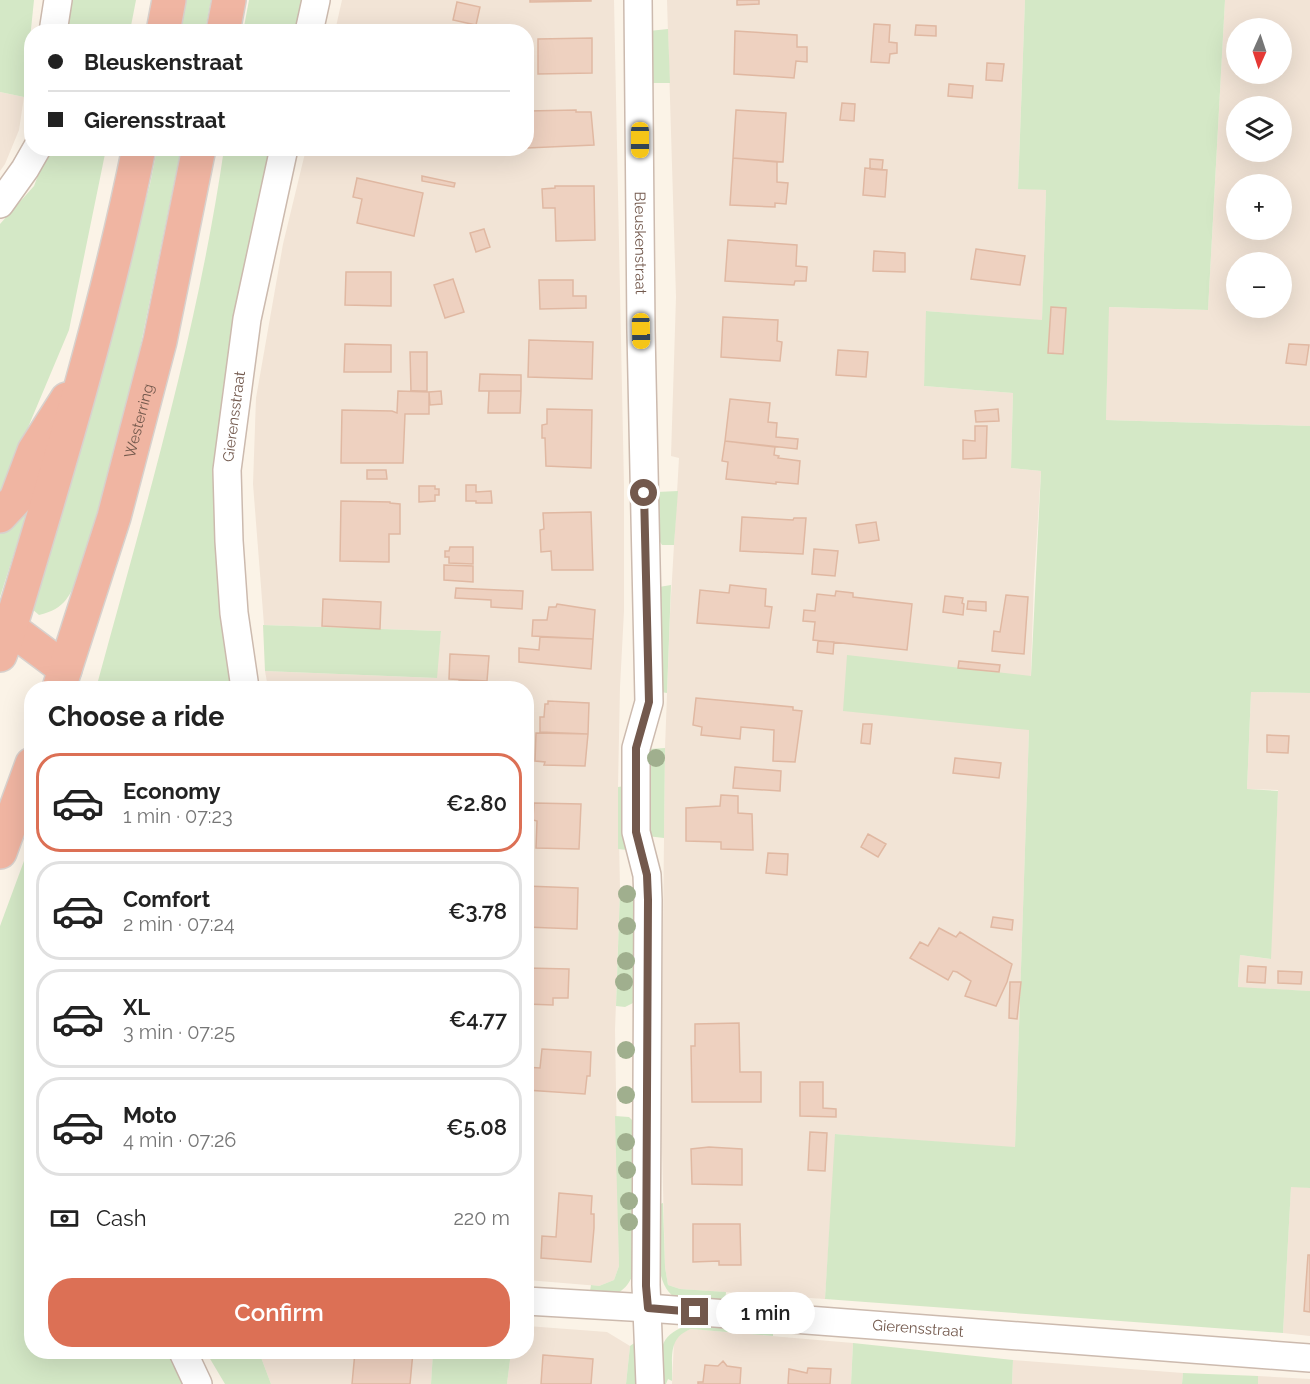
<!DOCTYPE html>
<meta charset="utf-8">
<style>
:root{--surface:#fff;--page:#f6f6f6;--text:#222;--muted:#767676;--line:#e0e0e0;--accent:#dc7055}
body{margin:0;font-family:Raleway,sans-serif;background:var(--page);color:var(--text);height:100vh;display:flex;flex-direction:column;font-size:22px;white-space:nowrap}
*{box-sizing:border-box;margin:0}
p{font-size:20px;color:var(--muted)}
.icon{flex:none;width:33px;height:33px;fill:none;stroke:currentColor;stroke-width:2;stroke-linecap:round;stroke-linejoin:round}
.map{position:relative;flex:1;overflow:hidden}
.drawer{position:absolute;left:24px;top:681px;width:510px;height:678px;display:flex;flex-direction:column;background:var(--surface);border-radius:24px;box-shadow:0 6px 24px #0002}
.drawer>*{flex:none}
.hud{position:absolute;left:24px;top:24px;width:510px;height:132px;border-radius:24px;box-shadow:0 6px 24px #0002;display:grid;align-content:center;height:132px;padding:0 24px;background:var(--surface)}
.needle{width:39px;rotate:183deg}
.fabs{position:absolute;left:1226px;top:18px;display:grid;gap:12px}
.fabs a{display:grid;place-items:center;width:66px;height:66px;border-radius:50%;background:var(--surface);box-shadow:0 6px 24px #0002;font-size:30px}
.end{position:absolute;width:27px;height:27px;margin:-14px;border:8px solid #73594d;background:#fff;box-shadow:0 0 0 3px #fff}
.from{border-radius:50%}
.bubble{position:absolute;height:42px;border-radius:21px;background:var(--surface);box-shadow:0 6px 24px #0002;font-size:20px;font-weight:600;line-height:42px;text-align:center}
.car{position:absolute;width:18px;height:36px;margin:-18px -9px;border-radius:8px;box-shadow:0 0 4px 2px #0007;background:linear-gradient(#f5c518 24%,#345 0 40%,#f5c518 0 76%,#345 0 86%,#f5c518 0)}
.hud b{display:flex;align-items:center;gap:21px;height:57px;font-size:22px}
.hud b+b{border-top:2px solid var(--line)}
.hud i{width:15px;height:15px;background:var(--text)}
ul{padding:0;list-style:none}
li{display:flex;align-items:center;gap:18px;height:99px;margin:0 12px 9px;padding:0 12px;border:3px solid var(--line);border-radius:24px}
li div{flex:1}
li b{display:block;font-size:22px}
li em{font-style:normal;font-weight:600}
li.active{border-color:var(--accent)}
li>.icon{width:54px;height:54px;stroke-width:1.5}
h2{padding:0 24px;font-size:27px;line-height:72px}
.pay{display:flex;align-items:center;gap:15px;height:66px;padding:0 24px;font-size:22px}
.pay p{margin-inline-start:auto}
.cta{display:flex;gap:12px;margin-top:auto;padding:12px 24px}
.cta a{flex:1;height:69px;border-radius:24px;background:var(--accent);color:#fff;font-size:24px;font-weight:600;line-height:69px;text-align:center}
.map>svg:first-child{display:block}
</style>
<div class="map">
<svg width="1310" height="1384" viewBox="0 0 1310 1384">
<rect width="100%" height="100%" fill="#fbf3e7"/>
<path fill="#f2e4d6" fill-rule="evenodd" d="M342,0H614L624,486V611L620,687L618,787L620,889L615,1030L619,1266L614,1280L599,1286L527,1280L526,688H268L265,671L436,678L441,631L264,625L253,484L256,398L283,244L306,149L526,148V32L335,31Z
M667,0H1025L1018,188L1046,190L1042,321L927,311L924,386L1013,393L1011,468L1041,471L1034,581L1015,1148L836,1134L825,1299L680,1289L668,1285L665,1267L661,1110L665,748L670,614L679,458L671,456L676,297Z
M1225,0H1310V426L1106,420L1108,307L1208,310ZM1236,28H1281V74H1236ZM1236,106H1281V152H1236ZM1236,184H1281V230H1236ZM1236,262H1281V308H1236Z
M0,92L24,97L19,130L5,164L0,171Z
M1251,692L1310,693V991L1238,988L1240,955L1270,959L1278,790L1247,789Z
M1291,1186L1310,1188V1336L1283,1333Z
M527,1326L607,1332L630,1346L626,1384H507L511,1352H526Z
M691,1329L853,1343L851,1384H672L674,1341L680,1333Z
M259,1352H433L431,1384H271Z
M1013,1360L1183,1373L1182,1384H1012Z
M1258,1376L1310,1379V1384H1258Z"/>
<path fill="#d4e8c6" d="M0,0H34L24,97L0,92Z
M71,0H136L130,31L68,32Z
M186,0H211L205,31L180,32Z
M249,0H303L296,31L243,32Z
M1025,0H1225L1208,310L1109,307L1106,420L1310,426V693L1251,692L1247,789L1278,791L1271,959L1240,955L1238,987L1310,991V1188L1291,1187L1283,1333L825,1299L835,1134L1015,1147L1029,730L843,711L847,655L1031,676L1041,471L1011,468L1013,393L924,386L926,311L1042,320L1046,190L1018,189Z
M668,29L670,83H650L649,31Z
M48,149H106L69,330L0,494V224L34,186Z
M157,149H181L129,402L80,572C70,595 66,609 39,615L32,609L107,351L150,184Z
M224,149H270L230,344L223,389L216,476L233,688H99L98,681C146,505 198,329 224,149Z
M678,491L674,545H662L659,540L657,492Z
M23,509L27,513L0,597V529Z
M671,585L667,693L661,692L659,587Z
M263,625L441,631L437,678L265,671Z
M665,748L664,838L647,836L649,749Z
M625,786L627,850L618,849V787Z
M31,842L32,1352H173L188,1384H0V926Z
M620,889H636L635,1002L625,1007L616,1006Z
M615,1116L629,1117L633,1121L636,1267C626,1295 616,1296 589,1298L591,1285L599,1286L614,1280L619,1266Z
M663,1203L665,1267L668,1285L680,1289L726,1292L725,1303C711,1302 692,1304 679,1299C651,1290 658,1229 657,1205Z
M691,1324L773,1329V1336L691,1329C667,1338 673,1358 672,1381L668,1379L666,1384H660C661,1351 655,1336 691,1324Z
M640,1339L639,1384H626L630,1346Z
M853,1343L1013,1360L1012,1384H851Z
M206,1352H259L271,1384H225Z
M433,1352H511L507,1384H431Z
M1183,1373L1258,1376V1384H1182Z"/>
<path fill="#eed1c0" stroke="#e0b8a2" stroke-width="1.5" d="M530,0H591V1L530,2Z
M737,0H759V4L737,5Z
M457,2L480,7L476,25L453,20Z
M874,24L890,25L889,42L897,43V53L890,54L889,63L871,62Z
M916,25L936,26V36L915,35Z
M735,31L797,35V47H807V62L796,61L794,78L734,74Z
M592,38V73L538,74V39Z
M987,63L1004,64L1002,81L986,80Z
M949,84L973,86L972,98L948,96Z
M842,103L855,104L854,121L840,120Z
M576,110V112H591L594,145L527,148L528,111Z
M736,110L786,113L783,162L733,158Z
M733,158L777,162V182L788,183L786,204L775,203V207L730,205Z
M870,159L883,160L882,170L870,169Z
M865,168L887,170L885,197L863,195Z
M422,176L455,183L454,187L422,181Z
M357,178L423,193L414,236L357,223L362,199L353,197Z
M555,186H594L595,240L556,241L555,208H543L542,189L555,188Z
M484,229L490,247L476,252L470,233Z
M728,240L797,245L796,266L807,267L806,281H795L794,285L725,281Z
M976,249L1025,256L1020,285L971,279Z
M874,251L905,253V272L873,271Z
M346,272H391V306L345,305Z
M453,279L464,312L445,318L434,285Z
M539,280H573V296H586V308L540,309Z
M1051,307L1066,308L1063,354L1048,353Z
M723,317L778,320L777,341L782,342L780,361L721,357Z
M529,340L593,342L592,379L528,377Z
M345,344L391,345V372H344Z
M1289,344L1309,345L1306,365L1286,363Z
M838,350L868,352L866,377L836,375Z
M410,352H427V391H411Z
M480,374L521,375V391H479Z
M398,391L429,392V414H405L403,463H341L342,410L392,411L397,413Z
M441,391L442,404L430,405L429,392Z
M489,391H521L520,413H488Z
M730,399L770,403L768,422L777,423L776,437L798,439L797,449L725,441Z
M547,409L592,410L591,468L546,466L545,438H542V425L547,424Z
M998,409L999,421L976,422L975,411Z
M975,426H987L986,458L963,459V440L975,441Z
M725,441L775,447L774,455L779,456L778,458L800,461L798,484L776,482V484L726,479L728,462L722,461Z
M367,470H386L387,479H367Z
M466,485H476V492L491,491L492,503H476V501H466Z
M419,486H435V489H439V495H435V501L419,502Z
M341,501L390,502V503L400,504V534H389V562L340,561Z
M591,512L593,570H552L551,551L541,552L540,530L544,529L543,513Z
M742,517L793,520L794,518H806L803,554L740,551Z
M876,522L879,540L859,543L856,525Z
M450,547H473V564L449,563V557H445V551H449Z
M814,549L838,551L835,576L812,574Z
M444,565L473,566V582L444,580Z
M730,585L766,589L765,606L772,607L769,628L697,623L700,590L729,593Z
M456,588L523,591L522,609L491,607V600L455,598Z
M836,591L853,593V597L912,604L907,650L813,640L815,622L803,621L804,610L815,611L817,594L835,596Z
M1006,595L1028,597L1024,654L992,651L994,631L1000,632Z
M945,596L963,598L962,603L964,604L963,615L943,612Z
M323,599L381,602L380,629L322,626Z
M968,601L986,602V611L967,609Z
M557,604L595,610L593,639L532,636L533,620H547L549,607H556Z
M540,637L593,639L591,669L519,662V648L539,650Z
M818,641L834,642L833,654L817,652Z
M450,654L489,656L487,681L449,679Z
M959,661L1000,665L999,672L958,668Z
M459,680L487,681V688H459Z
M696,698L793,707V710L802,711L795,762L773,761L774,730L741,727L740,739L701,735L702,727L693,725Z
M548,701L589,703L588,734L540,732V717H544L545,704H548Z
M863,724H872L870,744L861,743Z
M536,733L588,734L585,766L544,765L545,762L535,761Z
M1267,735L1289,736L1288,753L1267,752Z
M955,758L1001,763L999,778L953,773Z
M735,767L781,771L780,791L733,788Z
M721,795L738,796V813L752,814L753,850L721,849V842L686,841V808L720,806Z
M534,803L581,804L579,849L536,848L537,821L533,820Z
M868,834L886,844L878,857L861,847Z
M768,853L788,854L787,875L766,873Z
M526,886L578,888L577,929L526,927Z
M993,917L1013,920L1012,930L991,927Z
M939,928L956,937L960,932L1012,964L1007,982L996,1006L965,996L971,981L957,972L953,971L948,980L910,958L920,942L928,946Z
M1248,966L1266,967L1265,983L1247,982Z
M526,968L569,969L568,998H553V1005L526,1004Z
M1278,971L1302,972L1301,984L1278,983Z
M1010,982H1021L1017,1019L1009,1018Z
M739,1023L740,1072H761V1102H692L691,1046H695V1024Z
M542,1049L591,1052L590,1076H587L585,1094L526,1090V1067L540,1068Z
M800,1082H823V1108L836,1109V1117L800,1116Z
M810,1132L827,1133L825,1171L808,1170Z
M709,1147L742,1149V1185L692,1184L691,1149Z
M559,1193L592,1196L591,1214H594V1228L591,1262L541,1258L542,1236L556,1237Z
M693,1224H740L741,1265H719V1261L693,1262Z
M1308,1255H1310V1312L1304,1311Z
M355,1352H413L410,1384H352Z
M543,1355L593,1359L591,1384H541Z
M723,1361L727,1366L741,1368L740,1384H698V1382H703L705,1365L718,1366Z
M808,1368L831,1369L830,1384H788L789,1369L807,1373Z"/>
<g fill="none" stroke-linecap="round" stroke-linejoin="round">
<g stroke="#ccbaae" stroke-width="30">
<g id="minor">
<path id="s1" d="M638,0L641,331L649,702L636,748V832L647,875L648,900L646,1285L650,1384"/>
<path d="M53,32L58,0"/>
<path d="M309,32L316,0"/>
<path d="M0,204L25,169L37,148"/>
<path id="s2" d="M245,688L234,613L229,541L227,470L247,319L284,148"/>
<path id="s3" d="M526,1301L648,1308L1310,1358"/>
<path d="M183,1352L198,1384"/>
</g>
</g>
<g stroke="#d8d1cd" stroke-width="36">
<g id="highway">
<path d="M163,32L169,0"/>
<path d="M223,32L229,0"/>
<path d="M0,516L16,499L34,451L67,399"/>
<path d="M0,625L10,628L65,669"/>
<path d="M0,655L10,628C58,469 106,311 139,148"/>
<path id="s4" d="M59,688L114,517L160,341L199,148"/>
<path d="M0,852L32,764"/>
</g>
</g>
<use href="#minor" stroke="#fff" stroke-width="27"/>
<use href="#highway" stroke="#f0b5a2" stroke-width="33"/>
</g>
<g fill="#a0af8e">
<circle cx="656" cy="758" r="9"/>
<circle cx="627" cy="894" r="9"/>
<circle cx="627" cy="926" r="9"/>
<circle cx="626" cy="961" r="9"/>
<circle cx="624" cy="982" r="9"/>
<circle cx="626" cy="1050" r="9"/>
<circle cx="626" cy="1095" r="9"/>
<circle cx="626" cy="1142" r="9"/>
<circle cx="627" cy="1170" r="9"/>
<circle cx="629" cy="1201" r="9"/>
<circle cx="629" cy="1222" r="9"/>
</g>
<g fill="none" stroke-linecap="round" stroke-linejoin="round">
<path stroke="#73594d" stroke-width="8" d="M644,493L649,702L636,748V832L647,875L648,900L646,1286L648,1308L695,1312"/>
</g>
<g text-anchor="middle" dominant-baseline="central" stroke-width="5" stroke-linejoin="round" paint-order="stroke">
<g font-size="15" fill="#73594d" stroke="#fef7ed">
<text stroke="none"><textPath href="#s1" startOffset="243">Bleuskenstraat</textPath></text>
<text stroke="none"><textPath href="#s2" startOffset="273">Gierensstraat</textPath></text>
<text stroke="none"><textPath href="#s4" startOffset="279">Westerring</textPath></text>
<text stroke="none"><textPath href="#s3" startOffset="393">Gierensstraat</textPath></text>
</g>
</g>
</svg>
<div class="fabs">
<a><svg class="needle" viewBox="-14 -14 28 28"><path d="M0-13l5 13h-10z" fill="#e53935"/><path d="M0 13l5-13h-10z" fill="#767676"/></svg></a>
<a><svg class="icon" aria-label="layers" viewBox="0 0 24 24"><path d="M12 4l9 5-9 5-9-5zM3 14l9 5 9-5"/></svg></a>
<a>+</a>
<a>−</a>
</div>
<i class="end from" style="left:644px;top:493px"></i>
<i class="end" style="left:695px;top:1312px"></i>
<div class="bubble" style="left:716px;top:1292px;width:99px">1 min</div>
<i class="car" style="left:640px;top:140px;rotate:180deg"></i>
<i class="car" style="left:641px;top:331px;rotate:179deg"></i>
<div class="hud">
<b><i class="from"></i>Bleuskenstraat</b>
<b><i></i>Gierensstraat</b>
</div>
<section class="drawer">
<h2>Choose a ride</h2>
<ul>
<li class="active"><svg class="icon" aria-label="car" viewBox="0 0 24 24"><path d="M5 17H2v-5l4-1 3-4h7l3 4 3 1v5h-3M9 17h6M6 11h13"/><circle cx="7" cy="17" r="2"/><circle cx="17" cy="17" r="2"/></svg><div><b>Economy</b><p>1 min · 07:23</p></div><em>€2.80</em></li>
<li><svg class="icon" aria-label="car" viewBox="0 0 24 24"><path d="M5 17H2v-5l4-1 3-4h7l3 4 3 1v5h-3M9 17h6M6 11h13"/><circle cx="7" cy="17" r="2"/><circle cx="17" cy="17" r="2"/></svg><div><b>Comfort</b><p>2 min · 07:24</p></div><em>€3.78</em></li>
<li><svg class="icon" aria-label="car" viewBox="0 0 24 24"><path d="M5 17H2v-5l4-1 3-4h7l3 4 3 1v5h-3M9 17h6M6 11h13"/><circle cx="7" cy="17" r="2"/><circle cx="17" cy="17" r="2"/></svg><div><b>XL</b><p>3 min · 07:25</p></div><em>€4.77</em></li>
<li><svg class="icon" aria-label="car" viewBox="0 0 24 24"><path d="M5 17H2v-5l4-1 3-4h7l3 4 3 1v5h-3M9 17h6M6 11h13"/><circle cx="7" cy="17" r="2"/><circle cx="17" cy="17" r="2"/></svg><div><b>Moto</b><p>4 min · 07:26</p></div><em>€5.08</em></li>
</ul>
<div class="pay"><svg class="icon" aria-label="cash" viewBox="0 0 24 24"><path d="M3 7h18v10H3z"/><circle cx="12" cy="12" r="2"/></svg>Cash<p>220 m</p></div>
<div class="cta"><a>Confirm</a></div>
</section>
</div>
